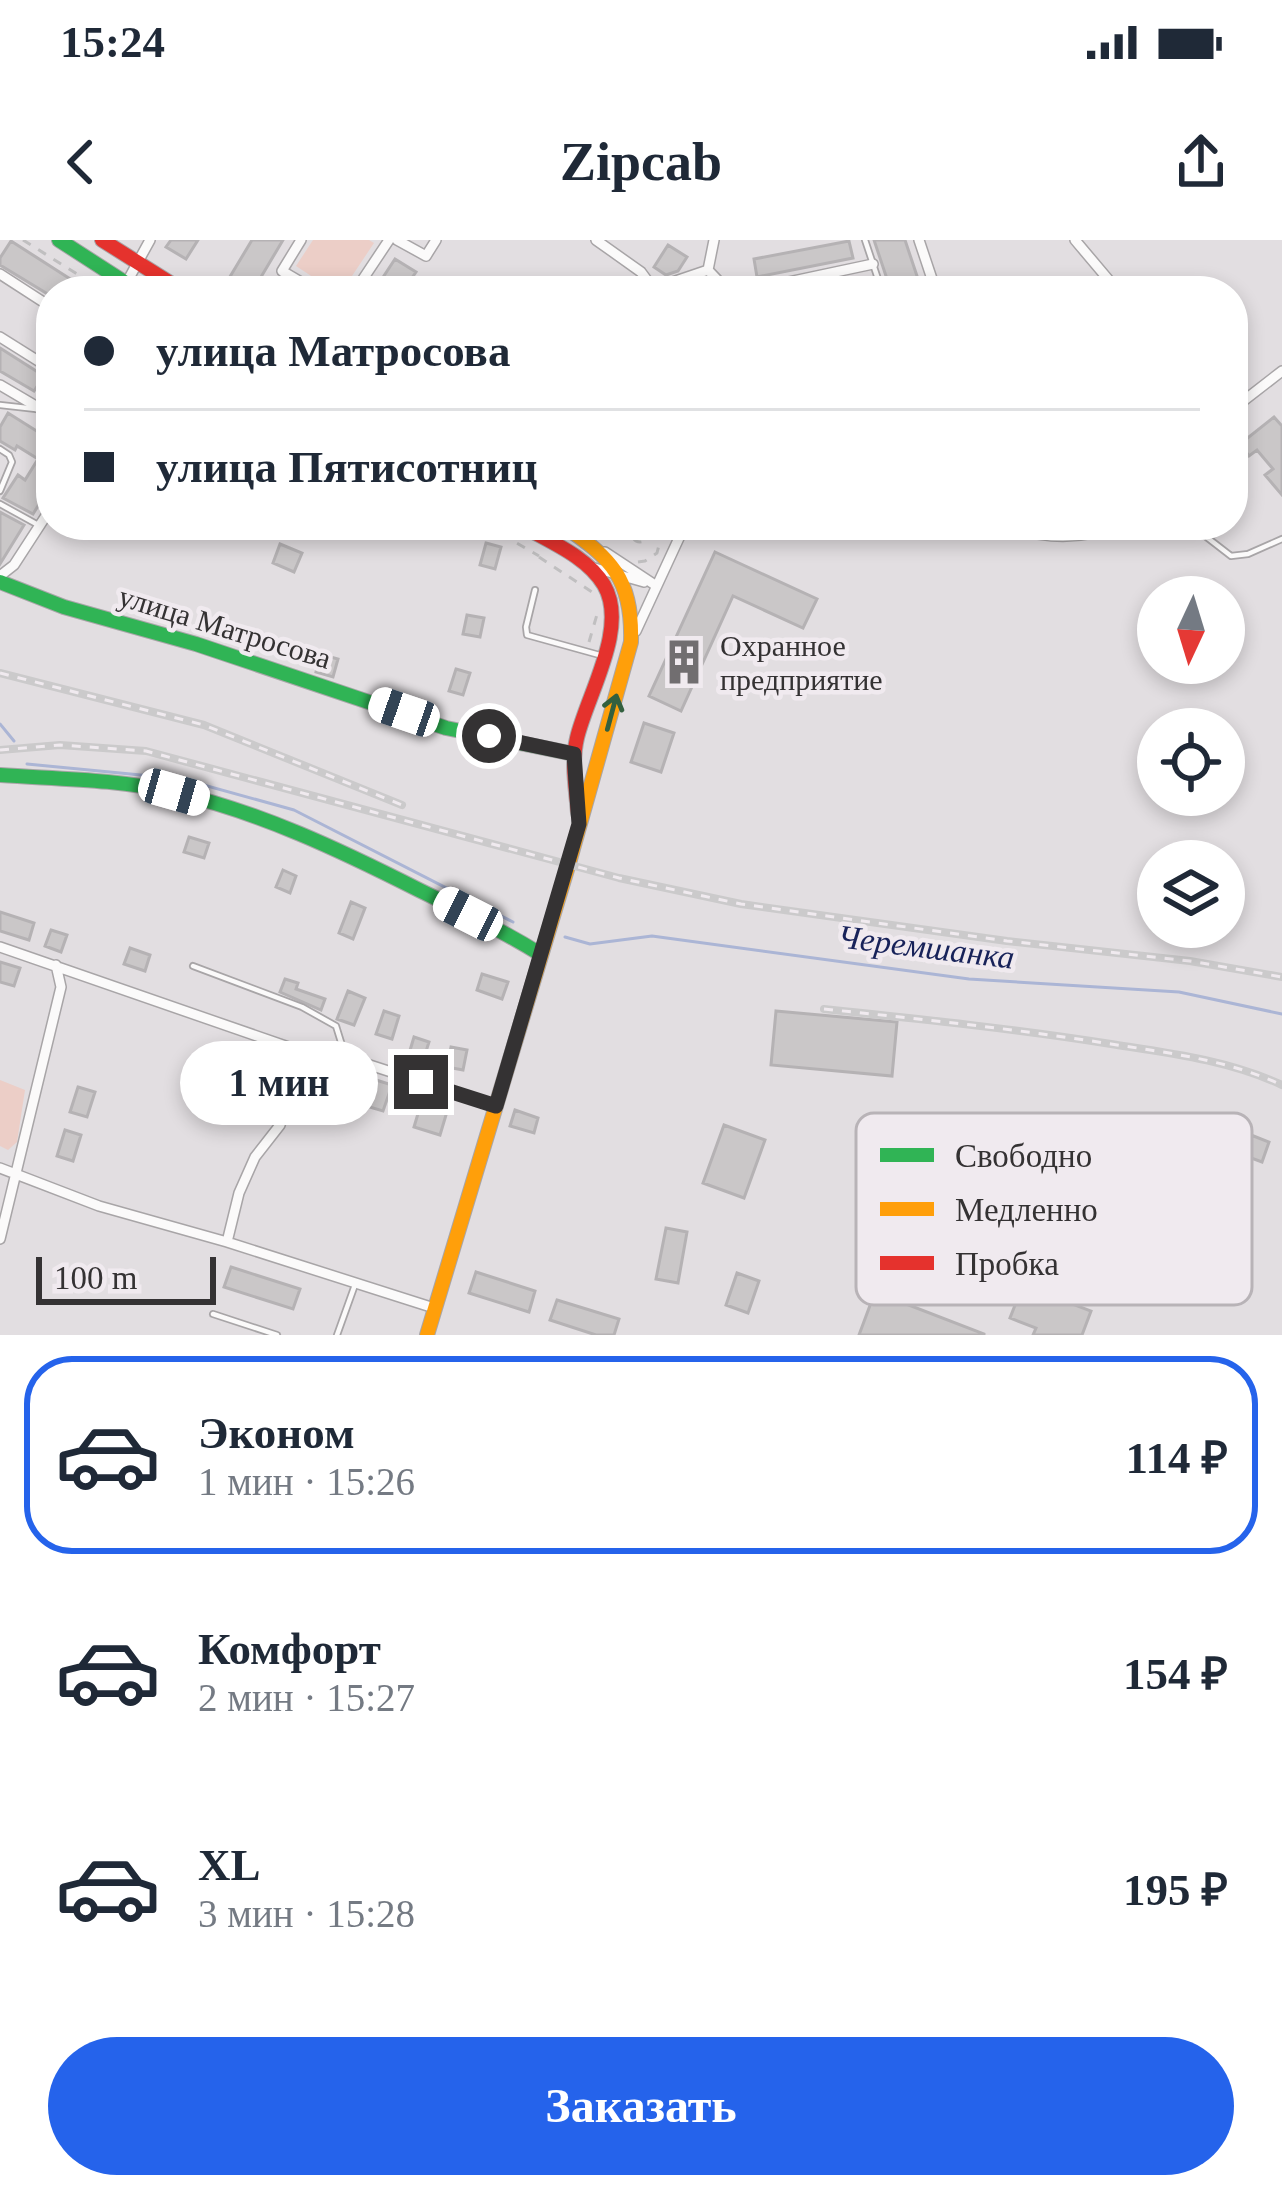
<!DOCTYPE html>
<html lang="ru">
<meta charset="utf-8">
<style>
:root{--surface:#fff;--page:#f2f2f3;--text:#1f2937;--muted:#747a83;--line:#e0e1e3;--accent:#2563eb}
body{margin:0;font-family:Georgia,serif;background:var(--page);color:var(--text);height:100vh;display:flex;flex-direction:column;font-size:45px;white-space:nowrap}
*{box-sizing:border-box;margin:0}
p{font-size:39px;color:var(--muted)}
.icon{flex:none;width:66px;height:66px;fill:none;stroke:currentColor;stroke-width:2;stroke-linecap:round;stroke-linejoin:round}
.map{position:relative;height:1095px;overflow:hidden}
.side{display:flex;flex-direction:column;background:var(--surface);flex:1}
.side>*{flex:none}
.banner{position:absolute;left:36px;top:36px;width:1212px;height:264px;border-radius:48px;box-shadow:0 6px 18px #0003;display:grid;align-content:center;height:264px;padding:0 48px;background:var(--surface)}
.needle{width:78px;rotate:184deg}
.tools{position:absolute;left:1137px;top:336px;display:grid;gap:24px}
.tools a{display:grid;place-items:center;width:108px;height:108px;border-radius:50%;background:var(--surface);box-shadow:0 6px 18px #0003;font-size:60px}
.scale{position:absolute;left:36px;bottom:30px;width:180px;box-sizing:border-box;padding-left:12px;border:6px solid #343233;border-top:0;font-size:33px;line-height:42px;white-space:nowrap;color:#343233;-webkit-text-stroke:9px #f0eaef;paint-order:stroke}
.end{position:absolute;width:54px;height:54px;margin:-27px;border:15px solid #343233;background:#fff;box-shadow:0 0 0 6px #fff}
.from{border-radius:50%}
.bubble{position:absolute;height:84px;border-radius:42px;background:var(--surface);box-shadow:0 6px 18px #0003;font-size:39px;font-weight:700;line-height:84px;text-align:center}
.car{position:absolute;width:36px;height:72px;margin:-36px -18px;border-radius:15px;box-shadow:0 0 9px 3px #0007;background:linear-gradient(#fff 24%,#345 0 40%,#fff 0 76%,#345 0 86%,#fff 0)}
.banner b{display:flex;align-items:center;gap:42px;height:114px;font-size:45px}
.banner b+b{border-top:3px solid var(--line)}
.banner i{width:30px;height:30px;background:var(--text)}
ul{padding:21px 0 0;list-style:none}
li{display:flex;align-items:center;gap:36px;height:198px;margin:0 24px 18px;padding:0 24px;border:6px solid transparent;border-radius:48px}
li div{flex:1}
li b{display:block;font-size:45px}
li em{font-style:normal;font-weight:700}
li.selected{border-color:var(--accent)}
li>.icon{width:108px;height:108px;stroke-width:1.5}
.button{display:flex;gap:24px;margin-top:auto;padding:24px 48px}
.button a{flex:1;height:138px;border-radius:72px;background:var(--accent);color:#fff;font-size:48px;font-weight:700;line-height:138px;text-align:center}
.status{display:flex;justify-content:space-between;align-items:center;height:84px;padding:0 60px;background:var(--surface);direction:ltr}
.status svg{height:33px;fill:currentColor}
header{display:flex;justify-content:space-between;align-items:center;height:156px;padding:0 48px;background:var(--surface);font-size:54px;font-weight:700}
.map>svg:first-child{display:block}
</style>
<div class="status"><b>15:24</b><svg viewBox="0 0 49 12"><path d="M0 12V9h3v3zM5 12V6h3v6zM10 12V3h3v9zM15 12V0h3v12zM26 1h20v11H26zM47 4h2v5h-2z"/></svg></div>
<header><svg class="icon" aria-label="back" viewBox="0 0 24 24"><path d="M15 5l-7 7 7 7"/></svg>Zipcab<svg class="icon" aria-label="share" viewBox="0 0 24 24"><path d="M12 15V3M7 8l5-5 5 5M5 13v7h14v-7"/></svg></header>
<div class="map">
<svg width="1282" height="1095" viewBox="0 0 1282 1095">
<rect width="100%" height="100%" fill="#e2dee1"/>
<path fill="#eccec7" d="M313,0H369L374,3L342,51H334L296,26Z
M0,840L25,850L17,902L8,910L0,906Z"/>
<g fill="none" stroke-linecap="round" stroke-linejoin="round">
<path stroke="#abb5d5" stroke-width="3" d="M0,484L14,501
M27,524L182,539L294,570L513,682
M565,697L590,704L652,696L969,739L1179,752L1282,774"/>
</g>
<path fill="#cac7c8" stroke="#b5b2b4" stroke-width="3" d="M171,0H198L186,19L166,7Z
M252,0H283L261,37L283,51H235L225,45Z
M874,0H905L922,51H891Z
M11,1L89,51H51V56L0,25V18Z
M849,1L853,18L757,37L754,19Z
M668,5L687,17L678,31L666,35L654,27Z
M395,19L416,32L403,51H374Z
M0,108L44,136L34,151L0,131Z
M8,173L51,200V245L33,274L3,258L18,235L25,240L38,219L17,206L15,210L0,201V187Z
M1274,177L1282,186V255L1265,235L1273,229L1257,210L1249,216L1240,204Z
M0,272L24,285L0,324Z
M486,303L501,307L495,329L480,325Z
M280,304L302,313L294,332L273,323Z
M715,312L817,359L803,388L733,356L681,471L649,456Z
M467,375L484,378L480,397L463,394Z
M320,414L338,419L333,437L316,432Z
M456,429L470,433L463,455L449,451Z
M644,483L674,493L661,532L631,522Z
M189,597L209,603L204,618L184,612Z
M283,630L296,636L290,653L276,647Z
M351,662L365,668L353,699L339,693Z
M0,672L34,683L29,700L0,691Z
M51,690L67,695L61,712L45,706Z
M130,708L150,715L145,731L124,724Z
M0,722L20,728L14,746L0,742Z
M482,734L508,742L502,759L477,750Z
M285,739L298,743L296,749L325,759L321,770L280,752Z
M348,751L365,758L354,785L337,779Z
M384,771L399,776L392,799L376,794Z
M776,771L897,782L892,836L771,825Z
M414,797L429,802L423,821L408,817Z
M451,807L467,810L463,830L447,827Z
M357,834L392,845L383,871L349,861Z
M78,847L95,852L87,877L70,872Z
M423,857L449,865L440,895L414,887Z
M515,870L538,878L534,893L510,886Z
M724,885L765,900L744,958L703,943Z
M65,890L81,895L73,921L57,916Z
M1251,895L1269,902L1262,922L1243,915Z
M666,988L687,992L678,1043L656,1039Z
M231,1027L300,1049L293,1069L224,1047Z
M476,1032L535,1051L529,1072L469,1053Z
M737,1033L759,1041L748,1073L726,1065Z
M1023,1045L1091,1071L1082,1095H1033L1036,1088L1010,1078Z
M875,1052L984,1094V1095H859Z
M557,1060L619,1079L614,1095H596L550,1080Z"/>
<g fill="none" stroke-linecap="round" stroke-linejoin="round">
<g stroke="#a8a5a7" stroke-width="8">
<path id="lane" d="M865,0L882,51
M0,165L36,169
M0,209L9,215L12,222L0,251
M0,264L40,286
M1191,285L1231,316L1248,314L1282,299
M535,350L526,387L527,395L603,416
M193,726L302,767L336,786L345,815
M213,1074L277,1095
M337,1095L356,1042"/>
</g>
<g stroke="#a8a5a7" stroke-width="12">
<path id="street" d="M301,0L282,31L316,51
M397,0L426,16L436,0
M596,0L641,32L655,51
M919,0L936,51
M1075,0L1118,51
M708,30L714,0
M0,34L51,67
M655,48L708,30L728,51
M122,51L150,0
M355,51L389,0
M746,51L873,24
M0,97L51,129
M0,145L51,175
M40,169L51,155
M1233,169L1282,131
M1006,285C1043,300 1083,300 1120,285
M605,312L655,345
M591,327L644,342
M0,336L14,325L51,268
M636,391L685,285
M0,707L303,812L345,817L496,866
M0,928L99,966L227,1002L434,1068
M0,999L61,747L56,725
M227,1002L239,953L255,917L280,885L303,812"/>
</g>
<g stroke="#a8a5a7" stroke-width="16">
<path id="fast" d="M59,0L138,51
M0,342L64,367L196,404L446,488L574,514
M0,535C57,539 117,539 173,552C260,572 340,610 419,650C460,670 501,690 540,714"/>
</g>
<g stroke="#a8a5a7" stroke-width="16">
<path id="slow" d="M427,1095L569,623L631,402C633,340 612,318 562,285"/>
</g>
<g stroke="#a8a5a7" stroke-width="16">
<path id="jam" d="M102,0L183,51
M521,285C548,301 587,316 604,345C629,388 587,455 577,498C571,523 576,548 578,573"/>
</g>
<path stroke="#c0bfc0" stroke-width="3" stroke-dasharray="9 9" stroke-linecap="butt" d="M23,0L104,51
M193,41L203,48L201,51
M486,285L539,316
M632 294a8 8 0 1 1 16 0a8 8 0 1 1-16 0Z
M539,317L592,352
M638,322L645,321L657,313L664,285
M589,402L598,371"/>
<use href="#lane" stroke="#fbfafa" stroke-width="4.5"/>
<use href="#street" stroke="#fbfafa" stroke-width="9"/>
<use href="#fast" stroke="#30b455" stroke-width="14"/>
<use href="#slow" stroke="#ff9f0a" stroke-width="14"/>
<use href="#jam" stroke="#e5322d" stroke-width="14"/>
<g stroke="#cbcacb" stroke-width="8">
<path id="rail" d="M0,433L204,485L402,565
M0,510L60,505L146,511L619,638L741,664L1007,701L1190,721L1282,737
M824,769C920,779 1016,789 1111,804C1169,813 1228,820 1282,845"/>
</g>
<use href="#rail" stroke="#f0eaef" stroke-width="3" stroke-dasharray="9" stroke-linecap="butt"/>
</g>
<defs><path id="oneway-shaft" d="M-6 0H5M1.5-3L5.5 0L1.5 3" fill="none" stroke-width="1.6" stroke-linecap="round" stroke-linejoin="round" transform="scale(3)"/></defs>
<use stroke="#33603f" href="#oneway-shaft" transform="translate(612 472) rotate(-75)"/>
<g fill="none" stroke-linecap="round" stroke-linejoin="round">
<path stroke="#343233" stroke-width="15" d="M421,842L496,866L579,584L574,514L489,496"/>
</g>
<defs>
<g id="building-bare" transform="scale(3.6)"><path d="M-4-6H4V6H1V3H-1V6H-4ZM-2.5-4.3h1.7v1.8h-1.7ZM.8-4.3h1.7v1.8H.8ZM-2.5-1h1.7V.8h-1.7ZM.8-1h1.7V.8H.8Z" fill="#716e70" stroke="#f0eaef" stroke-width="2.5" paint-order="stroke"/></g>
</defs>
<g fill-rule="evenodd">
<use href="#building-bare" x="684" y="422"/>
</g>
<g text-anchor="middle" dominant-baseline="central" stroke-width="9" stroke-linejoin="round" paint-order="stroke">
<g font-size="30" fill="#343233" stroke="#f0eaef">
<text transform="translate(225 387) rotate(17)">улица Матросова</text>
</g>
<g font-size="30" fill="#343233" stroke="#f0eaef" text-anchor="start">
<text x="720" y="405">Охранное<tspan x="720" dy="34">предприятие</tspan></text>
</g>
<g font-size="33" font-style="italic" fill="#172259" stroke="#f0eaef">
<text transform="translate(926 707) rotate(7)">Черемшанка</text>
</g>
</g>
<rect x="856" y="873" width="396" height="192" rx="18" fill="#f0eaef" stroke="#b8b3b7" stroke-width="3"/>
<rect x="880" y="908" width="54" height="14" fill="#30b455"/>
<rect x="880" y="962" width="54" height="14" fill="#ff9f0a"/>
<rect x="880" y="1016" width="54" height="14" fill="#e5322d"/>
<g font-size="33" fill="#343233">
<text x="955" y="927">Свободно</text>
<text x="955" y="981">Медленно</text>
<text x="955" y="1035">Пробка</text>
</g>
</svg>
<div class="tools">
<a><svg class="needle" viewBox="-14 -14 28 28"><path d="M0-13l5 13h-10z" fill="#e53935"/><path d="M0 13l5-13h-10z" fill="#747a83"/></svg></a>
<a><svg class="icon" aria-label="locate" viewBox="0 0 24 24"><circle cx="12" cy="12" r="6"/><path d="M12 2v4M12 18v4M2 12h4M18 12h4"/></svg></a>
<a><svg class="icon" aria-label="layers" viewBox="0 0 24 24"><path d="M12 4l9 5-9 5-9-5zM3 14l9 5 9-5"/></svg></a>
</div>
<div class="scale">100 m</div>
<i class="end from" style="left:489px;top:496px"></i>
<i class="end" style="left:421px;top:842px"></i>
<div class="bubble" style="left:180px;top:801px;width:198px">1 мин</div>
<i class="car" style="left:404px;top:472px;rotate:289deg"></i>
<i class="car" style="left:174px;top:552px;rotate:106deg"></i>
<i class="car" style="left:468px;top:674px;rotate:297deg"></i>
<div class="banner">
<b><i class="from"></i>улица Матросова</b>
<b><i></i>улица Пятисотниц</b>
</div>
</div>
<section class="side">
<ul>
<li class="selected"><svg class="icon" aria-label="car" viewBox="0 0 24 24"><path d="M5 17H2v-5l4-1 3-4h7l3 4 3 1v5h-3M9 17h6M6 11h13"/><circle cx="7" cy="17" r="2"/><circle cx="17" cy="17" r="2"/></svg><div><b>Эконом</b><p>1 мин · 15:26</p></div><em>114 ₽</em></li>
<li><svg class="icon" aria-label="car" viewBox="0 0 24 24"><path d="M5 17H2v-5l4-1 3-4h7l3 4 3 1v5h-3M9 17h6M6 11h13"/><circle cx="7" cy="17" r="2"/><circle cx="17" cy="17" r="2"/></svg><div><b>Комфорт</b><p>2 мин · 15:27</p></div><em>154 ₽</em></li>
<li><svg class="icon" aria-label="car" viewBox="0 0 24 24"><path d="M5 17H2v-5l4-1 3-4h7l3 4 3 1v5h-3M9 17h6M6 11h13"/><circle cx="7" cy="17" r="2"/><circle cx="17" cy="17" r="2"/></svg><div><b>XL</b><p>3 мин · 15:28</p></div><em>195 ₽</em></li>
</ul>
<div class="button"><a>Заказать</a></div>
</section>
